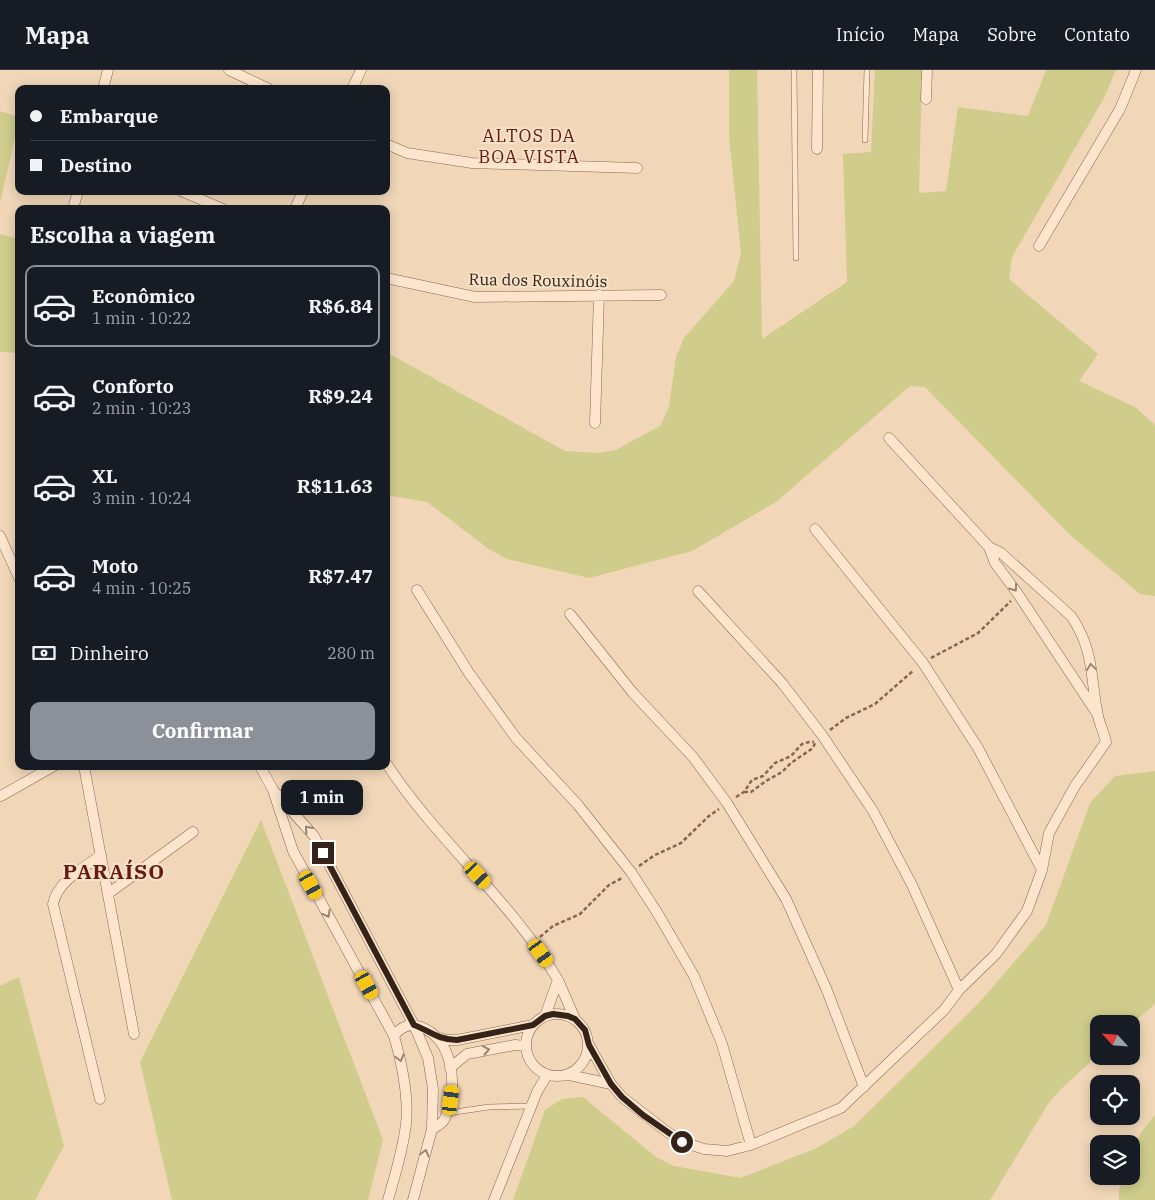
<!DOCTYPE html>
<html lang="pt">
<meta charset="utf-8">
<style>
:root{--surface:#171b24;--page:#20242c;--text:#f1f3f6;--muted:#9ea1a6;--line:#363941;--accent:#8c9099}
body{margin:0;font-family:"IBM Plex Serif",serif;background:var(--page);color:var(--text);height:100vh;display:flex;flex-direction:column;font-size:19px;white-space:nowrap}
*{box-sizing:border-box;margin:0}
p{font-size:16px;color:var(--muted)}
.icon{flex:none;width:28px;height:28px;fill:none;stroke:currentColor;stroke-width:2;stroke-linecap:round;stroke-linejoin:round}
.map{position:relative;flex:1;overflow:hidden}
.panel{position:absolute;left:15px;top:135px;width:375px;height:565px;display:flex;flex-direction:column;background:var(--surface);border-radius:10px;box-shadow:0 2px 12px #0003}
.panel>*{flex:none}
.guide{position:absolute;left:15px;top:15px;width:375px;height:110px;border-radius:10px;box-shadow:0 2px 12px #0003;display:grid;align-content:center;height:110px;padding:0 15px;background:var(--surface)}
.needle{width:32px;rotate:296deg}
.tools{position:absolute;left:1090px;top:945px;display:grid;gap:10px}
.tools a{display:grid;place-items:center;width:50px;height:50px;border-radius:10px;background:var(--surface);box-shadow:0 2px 12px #0003;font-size:25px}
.end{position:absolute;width:22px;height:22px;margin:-11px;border:6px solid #352219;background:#fff;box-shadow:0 0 0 2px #fff}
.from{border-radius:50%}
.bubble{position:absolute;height:35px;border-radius:10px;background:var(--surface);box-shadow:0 2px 12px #0003;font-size:16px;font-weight:700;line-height:35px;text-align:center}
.car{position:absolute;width:15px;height:30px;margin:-15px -8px;border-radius:6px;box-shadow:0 0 4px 1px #0007;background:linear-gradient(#f5c518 24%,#345 0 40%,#f5c518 0 76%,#345 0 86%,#f5c518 0)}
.guide b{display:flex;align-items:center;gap:18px;height:48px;font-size:19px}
.guide b+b{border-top:1px solid var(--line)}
.guide i{width:12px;height:12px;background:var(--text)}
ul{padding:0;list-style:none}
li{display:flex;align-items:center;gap:15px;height:82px;margin:0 10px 8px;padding:0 5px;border:2px solid transparent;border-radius:10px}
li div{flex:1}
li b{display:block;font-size:19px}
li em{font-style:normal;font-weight:700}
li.selected{border-color:var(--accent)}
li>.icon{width:45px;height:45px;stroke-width:1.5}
h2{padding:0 15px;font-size:22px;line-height:60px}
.pay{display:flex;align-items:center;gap:12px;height:55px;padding:0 15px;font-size:19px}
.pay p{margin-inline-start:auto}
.action{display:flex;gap:10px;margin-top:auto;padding:10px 15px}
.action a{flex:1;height:58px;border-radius:10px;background:var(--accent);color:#fff;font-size:20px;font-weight:700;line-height:58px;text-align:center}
header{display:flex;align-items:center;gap:30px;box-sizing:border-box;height:70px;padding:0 25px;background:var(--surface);border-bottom:1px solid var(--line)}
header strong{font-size:24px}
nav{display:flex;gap:28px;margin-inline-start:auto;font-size:18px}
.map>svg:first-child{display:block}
</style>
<header>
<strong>Mapa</strong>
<nav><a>Início</a><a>Mapa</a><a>Sobre</a><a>Contato</a></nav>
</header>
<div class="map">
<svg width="1155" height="1130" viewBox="0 0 1155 1130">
<rect width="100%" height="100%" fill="#f1d7b8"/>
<path fill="#cfcc8c" d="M729,0H757L762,269L847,212L843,84L871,82L875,0H922L919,123L946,121L958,37L1028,46L1046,0H1116L1104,28L1012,187L1009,209L1098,284L1079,311L1135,337L1155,355V526L1140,524L1069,464L925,317L910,316L776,432L692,481L589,508L507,489L489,479L427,432L386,425V282L565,381L596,383L616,380L660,356L669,337L676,287L684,268L734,211L741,183L729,66Z
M0,41L19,47V50L0,133Z
M0,164L19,169V283L0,282Z
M1155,701V934L1131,955V954H1099V984L1061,1019L1048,1034L990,1130H513L545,1040L562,1029L583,1027L656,1087L674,1096L740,1108L817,1078L854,1056L979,933L1046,855L1090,733L1115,706Z
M261,750L383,1070L368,1130H172L140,992Z
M19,907L64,1076L35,1130H0V916Z
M1155,1045V1130H1119V1120L1124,1106H1131C1131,1100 1130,1092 1131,1086C1134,1071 1145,1056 1155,1045Z"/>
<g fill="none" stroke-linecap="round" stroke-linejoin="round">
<g stroke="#886652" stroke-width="6">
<path id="lane" d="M794,0L796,188
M865,70L867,0
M448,1043L489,1037L531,1036"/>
</g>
<g stroke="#886652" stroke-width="11">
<path id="street" d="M229,0L269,19
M103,19L108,0
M352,19L361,0
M926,29L927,0
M386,74L407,83L472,93L637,98
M817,79L818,0
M181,121L223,139
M73,139L78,121
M295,139L303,121
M1039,176L1120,39L1136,0
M386,208L475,227L661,225
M595,353L599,225
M815,459L923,593L978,678L1042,800
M0,466L19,508
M989,477L995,493L1018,524L1096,642
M417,520L469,603L516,668L578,735L631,802L658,844L694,906L722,974L751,1075
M698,521L782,613L822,665L873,741L912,815L959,920
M570,544L633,623L693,687L727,733L786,829L826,918L864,1017
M386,693C437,771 511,830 558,910
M84,696L134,964
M260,696L273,720L293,781L394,966C402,994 409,1025 406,1054C403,1080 395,1105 388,1130
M275,722L314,766L414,955L428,988L433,1019L432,1059L413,1130
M1,726L54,696
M109,823L193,762
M526 975a31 31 0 1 1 62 0a31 31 0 1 1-62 0Z
M545,946L558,910L575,949
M394,966C401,956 410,953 421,957C452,969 457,1011 448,1039C447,1042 446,1047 444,1050C442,1054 435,1057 432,1059
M436,967L447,970H457L533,955
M450,998L467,984L515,975L526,976
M569,1005L611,1014L589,975
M611,1014L622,1027L666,1061L683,1072L704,1079L727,1081L751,1075L841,1038L944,940L959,920L996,884L1027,841L1042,800L1049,763L1075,716L1106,672C1104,663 1100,655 1098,646C1090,608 1095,581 1071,546L1001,483L989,477L889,368
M100,1029L53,834C58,810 83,799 101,785
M494,1130L537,1022L547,1005"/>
</g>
<path stroke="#886652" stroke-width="2.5" stroke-dasharray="4 2.5" stroke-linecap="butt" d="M931,588L978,563L1011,531
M830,660L846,648L875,634L914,600
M744,722H751L766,711L782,702L791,693L813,678L815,673
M736,727L744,722L752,710L763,706L775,693L791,686L802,674L809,672H814
M639,796L655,785L681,773L709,746L719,739
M540,867L553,856L580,844L609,815L622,808"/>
<use href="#lane" stroke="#fce5cc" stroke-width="5"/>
<use href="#street" stroke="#fce5cc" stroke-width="10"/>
</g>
<defs><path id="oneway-chevron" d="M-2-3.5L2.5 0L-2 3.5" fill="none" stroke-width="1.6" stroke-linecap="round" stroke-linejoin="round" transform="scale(1.25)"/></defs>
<g stroke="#988472">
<use href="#oneway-chevron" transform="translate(1014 518) rotate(54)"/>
<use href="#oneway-chevron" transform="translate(1091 597) rotate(-98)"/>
<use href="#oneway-chevron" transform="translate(308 759) rotate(-132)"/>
<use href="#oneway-chevron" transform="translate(327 844) rotate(61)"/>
<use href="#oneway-chevron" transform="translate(486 980) rotate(-11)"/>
<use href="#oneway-chevron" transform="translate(400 988) rotate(75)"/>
<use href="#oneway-chevron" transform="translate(425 1083) rotate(-75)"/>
</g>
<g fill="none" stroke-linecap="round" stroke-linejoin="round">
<path stroke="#352219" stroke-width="6" d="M323,783L414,955C430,961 438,970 457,970L533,955L545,946L553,944L568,946L575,949L585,960L589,975L611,1014L622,1027L643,1045L682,1072"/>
</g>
<g text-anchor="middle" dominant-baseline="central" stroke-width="4" stroke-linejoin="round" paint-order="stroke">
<g font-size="16" fill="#352219" stroke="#f8e2c8">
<text transform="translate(538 210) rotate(1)">Rua dos Rouxinóis</text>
</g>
<g font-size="18" letter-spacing="1" fill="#651915" stroke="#f8e2c8">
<text x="529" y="65">ALTOS DA<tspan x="529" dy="21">BOA VISTA</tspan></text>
</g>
<g font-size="21" font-weight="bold" letter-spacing="1" fill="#651915" stroke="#f8e2c8">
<text x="114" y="801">PARAÍSO</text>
</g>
</g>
</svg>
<div class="tools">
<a><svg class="needle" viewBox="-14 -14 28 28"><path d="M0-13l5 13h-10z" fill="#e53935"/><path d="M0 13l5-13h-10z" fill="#9ea1a6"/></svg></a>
<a><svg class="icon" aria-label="locate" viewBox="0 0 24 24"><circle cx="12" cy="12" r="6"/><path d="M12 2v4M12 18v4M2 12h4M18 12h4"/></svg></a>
<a><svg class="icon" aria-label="layers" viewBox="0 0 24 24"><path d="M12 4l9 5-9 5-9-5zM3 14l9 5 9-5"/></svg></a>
</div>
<i class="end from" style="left:682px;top:1072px"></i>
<i class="end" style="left:323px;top:783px"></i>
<div class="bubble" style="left:281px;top:710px;width:82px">1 min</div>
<i class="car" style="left:478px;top:805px;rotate:137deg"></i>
<i class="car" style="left:311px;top:815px;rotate:151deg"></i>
<i class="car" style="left:541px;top:883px;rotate:144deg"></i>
<i class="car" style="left:367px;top:915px;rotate:151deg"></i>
<i class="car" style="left:451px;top:1030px;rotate:7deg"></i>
<div class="guide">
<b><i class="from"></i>Embarque</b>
<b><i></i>Destino</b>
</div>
<section class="panel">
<h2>Escolha a viagem</h2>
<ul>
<li class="selected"><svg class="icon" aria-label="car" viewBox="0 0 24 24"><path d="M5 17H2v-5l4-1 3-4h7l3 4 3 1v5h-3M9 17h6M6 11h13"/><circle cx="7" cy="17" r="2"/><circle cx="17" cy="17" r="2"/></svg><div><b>Econômico</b><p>1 min · 10:22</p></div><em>R$6.84</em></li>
<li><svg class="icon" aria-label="car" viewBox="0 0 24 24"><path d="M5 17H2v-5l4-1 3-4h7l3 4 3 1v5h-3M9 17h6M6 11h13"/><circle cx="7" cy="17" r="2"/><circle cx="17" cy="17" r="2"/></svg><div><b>Conforto</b><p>2 min · 10:23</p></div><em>R$9.24</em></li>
<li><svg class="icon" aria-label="car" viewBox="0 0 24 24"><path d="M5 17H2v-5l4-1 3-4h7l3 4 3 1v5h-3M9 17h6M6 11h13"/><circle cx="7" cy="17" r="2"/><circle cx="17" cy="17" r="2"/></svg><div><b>XL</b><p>3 min · 10:24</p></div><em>R$11.63</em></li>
<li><svg class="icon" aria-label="car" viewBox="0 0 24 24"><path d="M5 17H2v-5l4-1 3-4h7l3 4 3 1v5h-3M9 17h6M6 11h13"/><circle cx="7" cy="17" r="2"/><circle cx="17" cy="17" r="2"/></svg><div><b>Moto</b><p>4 min · 10:25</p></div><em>R$7.47</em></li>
</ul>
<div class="pay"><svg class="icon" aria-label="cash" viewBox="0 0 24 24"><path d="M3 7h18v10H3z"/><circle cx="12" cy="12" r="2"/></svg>Dinheiro<p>280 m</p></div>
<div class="action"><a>Confirmar</a></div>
</section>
</div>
